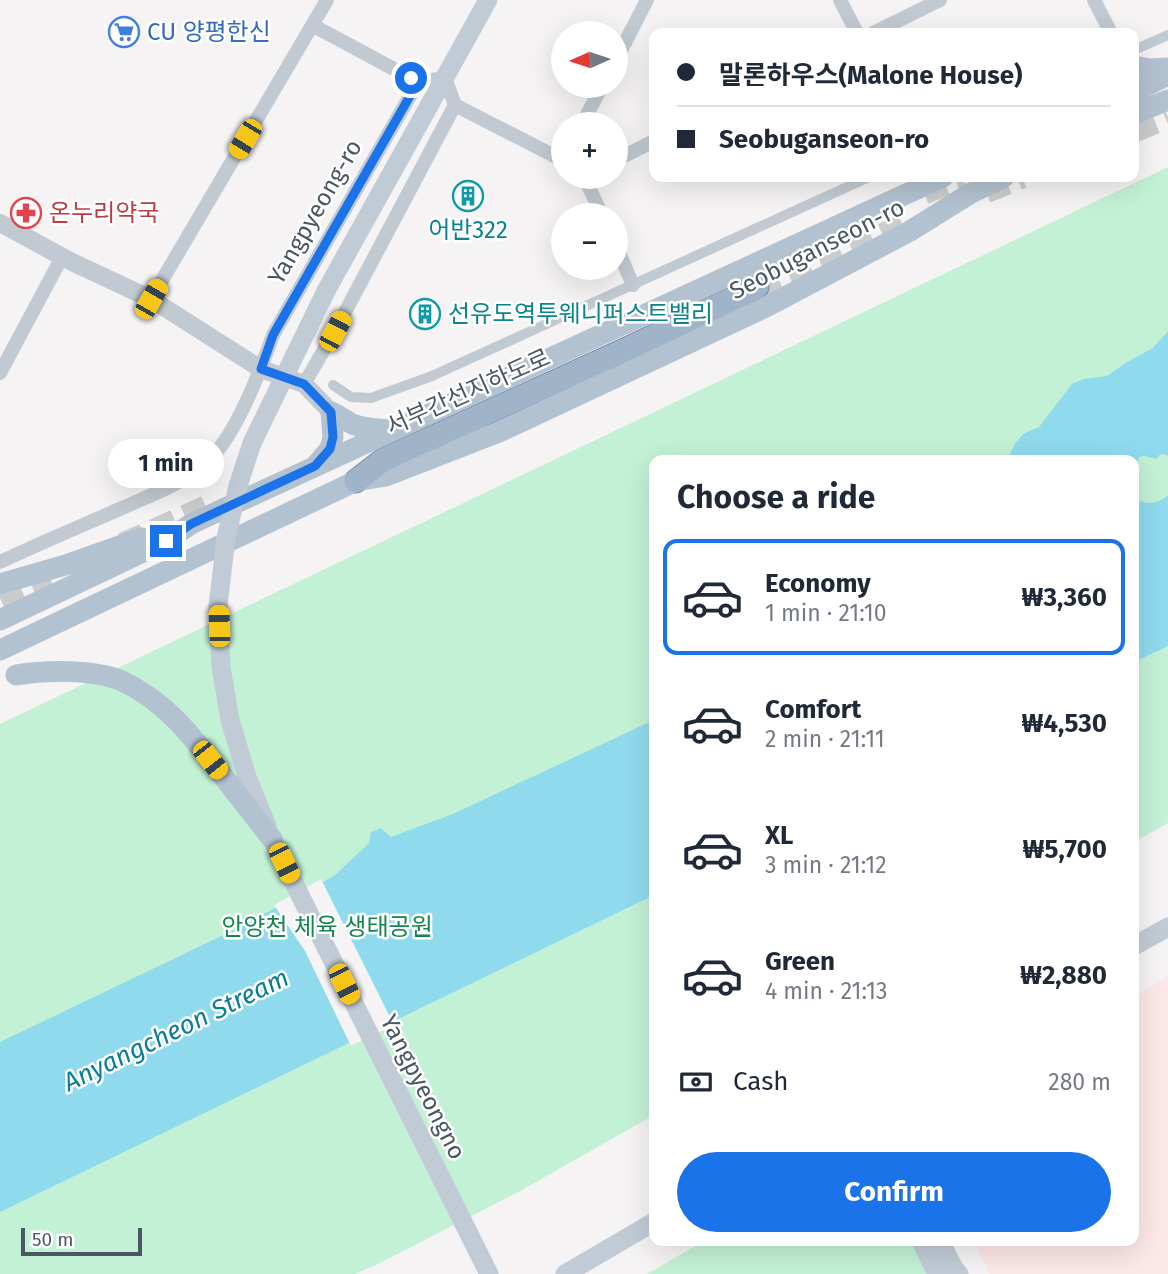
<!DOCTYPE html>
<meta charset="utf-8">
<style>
:root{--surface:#fff;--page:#f2f2f3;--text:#1f2937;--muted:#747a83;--line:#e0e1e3;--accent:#1a73e8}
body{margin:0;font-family:"Fira Sans","Noto Sans KR",sans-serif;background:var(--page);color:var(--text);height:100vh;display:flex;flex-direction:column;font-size:26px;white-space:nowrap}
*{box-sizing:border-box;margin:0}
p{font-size:23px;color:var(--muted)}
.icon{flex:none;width:38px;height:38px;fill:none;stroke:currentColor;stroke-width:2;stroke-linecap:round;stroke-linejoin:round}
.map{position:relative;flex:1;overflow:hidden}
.panel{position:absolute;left:649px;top:455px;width:490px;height:791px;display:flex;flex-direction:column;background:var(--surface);border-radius:14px;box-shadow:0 7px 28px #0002}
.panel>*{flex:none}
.top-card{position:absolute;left:649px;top:28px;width:490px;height:154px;border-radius:14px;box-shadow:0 7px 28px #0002;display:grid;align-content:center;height:154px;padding:0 28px;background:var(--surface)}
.needle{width:46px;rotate:267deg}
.tools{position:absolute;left:551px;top:21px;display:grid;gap:14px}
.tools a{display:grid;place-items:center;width:77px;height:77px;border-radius:50%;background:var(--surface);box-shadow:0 7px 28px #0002;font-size:35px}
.scale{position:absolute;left:21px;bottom:18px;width:121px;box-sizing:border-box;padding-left:7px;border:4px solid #4a5661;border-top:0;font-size:19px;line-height:24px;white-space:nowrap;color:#4a5661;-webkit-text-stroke:5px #fff;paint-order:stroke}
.end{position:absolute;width:32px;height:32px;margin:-16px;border:9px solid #1a73e8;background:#fff;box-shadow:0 0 0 4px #fff}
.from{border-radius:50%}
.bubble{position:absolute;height:49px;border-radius:24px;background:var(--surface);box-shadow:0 7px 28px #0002;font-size:23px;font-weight:700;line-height:49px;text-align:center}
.car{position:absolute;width:21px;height:42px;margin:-21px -10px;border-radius:9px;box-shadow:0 0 5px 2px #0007;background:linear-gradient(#f5c518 24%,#345 0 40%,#f5c518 0 76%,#345 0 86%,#f5c518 0)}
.top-card b{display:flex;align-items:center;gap:24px;height:66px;font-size:26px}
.top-card b+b{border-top:2px solid var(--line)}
.top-card i{width:18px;height:18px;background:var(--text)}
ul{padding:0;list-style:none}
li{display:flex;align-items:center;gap:21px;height:116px;margin:0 14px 10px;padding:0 14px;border:4px solid transparent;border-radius:14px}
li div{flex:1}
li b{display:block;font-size:26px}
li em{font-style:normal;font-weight:700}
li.active{border-color:var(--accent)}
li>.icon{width:63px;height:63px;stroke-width:1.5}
h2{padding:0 28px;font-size:32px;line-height:84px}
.pay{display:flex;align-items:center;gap:18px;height:77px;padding:0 28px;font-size:26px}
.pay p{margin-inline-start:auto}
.button{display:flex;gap:14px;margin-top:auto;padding:14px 28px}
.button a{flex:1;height:80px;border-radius:42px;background:var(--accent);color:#fff;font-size:28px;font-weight:700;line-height:80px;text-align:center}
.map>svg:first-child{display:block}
</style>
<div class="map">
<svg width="1168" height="1274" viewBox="0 0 1168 1274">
<rect width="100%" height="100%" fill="#f5f3f3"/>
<path fill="#fce8e6" d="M1168,976V1274H990L973,1241H1134V998Z"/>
<path fill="#c3f1d5" d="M1168,167V823L1134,842V460H654V1115L520,1191L376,1265L355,1274H0V724Z
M704,1241H915L932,1274H647Z"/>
<path fill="#90daee" d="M1168,331V457L1165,454L1159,455L1157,459L1144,456L1139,457L1138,461L1134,459L1132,460H1008L1014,445L1023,434L1039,427L1072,384L1084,379L1107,376L1127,362L1153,348Z
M1168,495V646L1134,662V505L1141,501C1149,506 1162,501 1168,495Z
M654,720V895L0,1212V1042L236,929L334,876L369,843L371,832L381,828L391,837L453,814Z"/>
<path fill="#f5f3f3" d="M321,879L394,1025L351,1046L305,951L274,905Z"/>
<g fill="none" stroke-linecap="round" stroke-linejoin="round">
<path stroke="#caccce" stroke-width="23" stroke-dasharray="23 11" stroke-linecap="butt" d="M1134,131L1168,117
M986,192L1022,177
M924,193L963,177
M757,287L903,226
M123,544L206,507
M0,598L49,576"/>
<g stroke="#7690ad" stroke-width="25">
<path id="trunk" d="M356,481L383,460L627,349L757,287"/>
</g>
<path stroke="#c1cad2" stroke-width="10" d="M1134,50L1168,35
M333,385L351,397L371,398L432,376L869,177"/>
<path stroke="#c1cad2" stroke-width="14" d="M840,0L857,33
M1094,0L1111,33
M312,25L418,82
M873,33L940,0
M616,60L647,0
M455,105L564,161
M582,124L602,86
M616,160L654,141
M584,177L602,215
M616,246L633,285
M151,299L327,0
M0,373L62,257
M0,562C40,543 81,526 122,508C151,495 183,484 207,462C235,437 260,372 273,335L418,82L445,78L455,105L335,331L304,384"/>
<path stroke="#c1cad2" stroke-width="18" d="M0,223L70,261L151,299L261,369L304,384L331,412"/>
<path stroke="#c1cbd6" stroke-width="19" d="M327,289L488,0
M272,839L489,1274
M1134,946L1168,927
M921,1241L937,1274
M940,1241L954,1268L959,1274
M565,1274L654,1222"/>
<path stroke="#b3c2d1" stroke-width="21" d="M1134,66L1150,69L1168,68
M1134,92L1168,75
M1134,114L1168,100
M317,464L330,449L333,437L331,412C338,415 345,420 352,424C364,429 379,429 392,430
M0,584L69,564L142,538
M0,620L166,541L191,524L223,509L943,177
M0,650L356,481L386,476L499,432L766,307L910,231L971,193L1004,177"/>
<use href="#trunk" stroke="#9fb4c9" stroke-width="23"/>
<path stroke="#c1cbd6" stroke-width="19" d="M267,826L247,777L230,720L221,667L218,606L226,538L238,486L252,443L327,289"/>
<path stroke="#b3c2d1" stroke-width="21" d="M16,675C45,670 95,669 122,681C165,701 191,735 219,771C237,794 254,816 272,839"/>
</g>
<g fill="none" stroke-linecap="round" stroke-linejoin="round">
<path stroke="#1a73e8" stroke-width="9" d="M166,541L191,524L315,466L330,449L333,437L331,412L304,384L261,369L273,335L418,82L411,78"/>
</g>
<defs>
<g id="supermarket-ring" transform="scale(1.575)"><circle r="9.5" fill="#fff" stroke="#3f7fe0" stroke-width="1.5"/><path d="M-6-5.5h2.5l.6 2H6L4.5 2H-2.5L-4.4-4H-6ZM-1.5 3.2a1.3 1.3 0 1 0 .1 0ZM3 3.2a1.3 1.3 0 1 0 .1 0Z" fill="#3f7fe0"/></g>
<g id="building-ring" transform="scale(1.575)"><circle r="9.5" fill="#fff" stroke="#0f9aa8" stroke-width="1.5"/><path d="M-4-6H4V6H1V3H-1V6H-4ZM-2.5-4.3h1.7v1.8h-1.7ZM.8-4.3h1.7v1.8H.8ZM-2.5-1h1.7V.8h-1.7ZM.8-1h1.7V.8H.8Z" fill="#0f9aa8"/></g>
<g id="pharmacy-ring" transform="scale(1.575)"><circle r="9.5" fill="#fff" stroke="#e0444e" stroke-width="1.5"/><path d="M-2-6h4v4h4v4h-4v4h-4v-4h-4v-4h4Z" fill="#e0444e"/></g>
</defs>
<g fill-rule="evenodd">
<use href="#supermarket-ring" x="124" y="32"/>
<use href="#building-ring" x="468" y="196"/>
<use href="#pharmacy-ring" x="26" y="213"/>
<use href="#building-ring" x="425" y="314"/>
</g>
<g text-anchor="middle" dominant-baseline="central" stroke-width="5" stroke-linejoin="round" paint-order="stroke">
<g font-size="24" fill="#366cbe" stroke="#fff" text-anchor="start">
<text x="147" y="32">CU 양평한신</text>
</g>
<g font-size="24" fill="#4a5661" stroke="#fff">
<text transform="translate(315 212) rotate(-60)">Yangpyeong-ro</text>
<text transform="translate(817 249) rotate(-27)">Seobuganseon-ro</text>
<text transform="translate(468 392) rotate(-24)">서부간선지하도로</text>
<text transform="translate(423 1087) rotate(63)">Yangpyeongno</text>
</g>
<g font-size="24" fill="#be3a42" stroke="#fff" text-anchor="start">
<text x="49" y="213">온누리약국</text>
</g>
<g font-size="24" fill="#0d838f" stroke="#fff">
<text x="468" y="230">어반322</text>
<text x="448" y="314" text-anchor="start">선유도역투웨니퍼스트밸리</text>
</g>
<g font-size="24" fill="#17864f" stroke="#fff">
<text x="327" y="927">안양천 체육 생태공원</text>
</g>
<g font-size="26" font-style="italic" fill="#0c7c9b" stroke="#fff">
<text transform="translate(176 1030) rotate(-26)">Anyangcheon Stream</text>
</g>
</g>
</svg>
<div class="tools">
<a><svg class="needle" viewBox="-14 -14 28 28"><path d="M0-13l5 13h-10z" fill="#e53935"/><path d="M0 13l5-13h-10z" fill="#747a83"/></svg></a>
<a>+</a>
<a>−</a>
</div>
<div class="scale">50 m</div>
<i class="end from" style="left:411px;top:78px"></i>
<i class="end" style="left:166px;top:541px"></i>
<div class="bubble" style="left:108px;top:439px;width:116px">1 min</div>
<i class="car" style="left:245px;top:139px;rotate:211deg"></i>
<i class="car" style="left:151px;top:299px;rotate:30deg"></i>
<i class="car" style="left:335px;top:331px;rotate:28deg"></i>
<i class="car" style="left:219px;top:626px;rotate:358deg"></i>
<i class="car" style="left:210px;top:760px;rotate:142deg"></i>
<i class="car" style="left:284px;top:863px;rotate:154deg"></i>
<i class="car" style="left:344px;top:984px;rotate:154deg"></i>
<div class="top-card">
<b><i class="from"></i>말론하우스(Malone House)</b>
<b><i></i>Seobuganseon-ro</b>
</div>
<section class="panel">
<h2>Choose a ride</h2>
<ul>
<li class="active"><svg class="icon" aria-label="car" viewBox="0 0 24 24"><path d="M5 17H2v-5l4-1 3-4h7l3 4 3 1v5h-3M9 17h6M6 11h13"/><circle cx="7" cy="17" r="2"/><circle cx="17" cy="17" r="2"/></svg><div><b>Economy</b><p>1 min · 21:10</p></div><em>₩3,360</em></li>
<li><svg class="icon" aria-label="car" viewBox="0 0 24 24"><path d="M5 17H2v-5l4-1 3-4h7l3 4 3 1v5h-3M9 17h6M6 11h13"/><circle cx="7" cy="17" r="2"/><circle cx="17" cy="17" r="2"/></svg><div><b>Comfort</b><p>2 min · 21:11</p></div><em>₩4,530</em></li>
<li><svg class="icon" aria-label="car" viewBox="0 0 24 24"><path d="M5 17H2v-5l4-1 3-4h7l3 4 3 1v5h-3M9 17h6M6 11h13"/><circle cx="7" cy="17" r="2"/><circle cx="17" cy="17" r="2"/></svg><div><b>XL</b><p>3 min · 21:12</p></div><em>₩5,700</em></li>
<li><svg class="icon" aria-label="car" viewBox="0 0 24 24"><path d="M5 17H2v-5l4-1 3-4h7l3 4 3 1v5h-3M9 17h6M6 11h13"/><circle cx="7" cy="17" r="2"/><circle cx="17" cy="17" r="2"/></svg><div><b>Green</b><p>4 min · 21:13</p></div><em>₩2,880</em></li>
</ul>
<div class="pay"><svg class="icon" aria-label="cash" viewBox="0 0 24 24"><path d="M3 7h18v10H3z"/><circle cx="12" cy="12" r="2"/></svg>Cash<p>280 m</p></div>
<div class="button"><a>Confirm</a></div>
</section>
</div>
